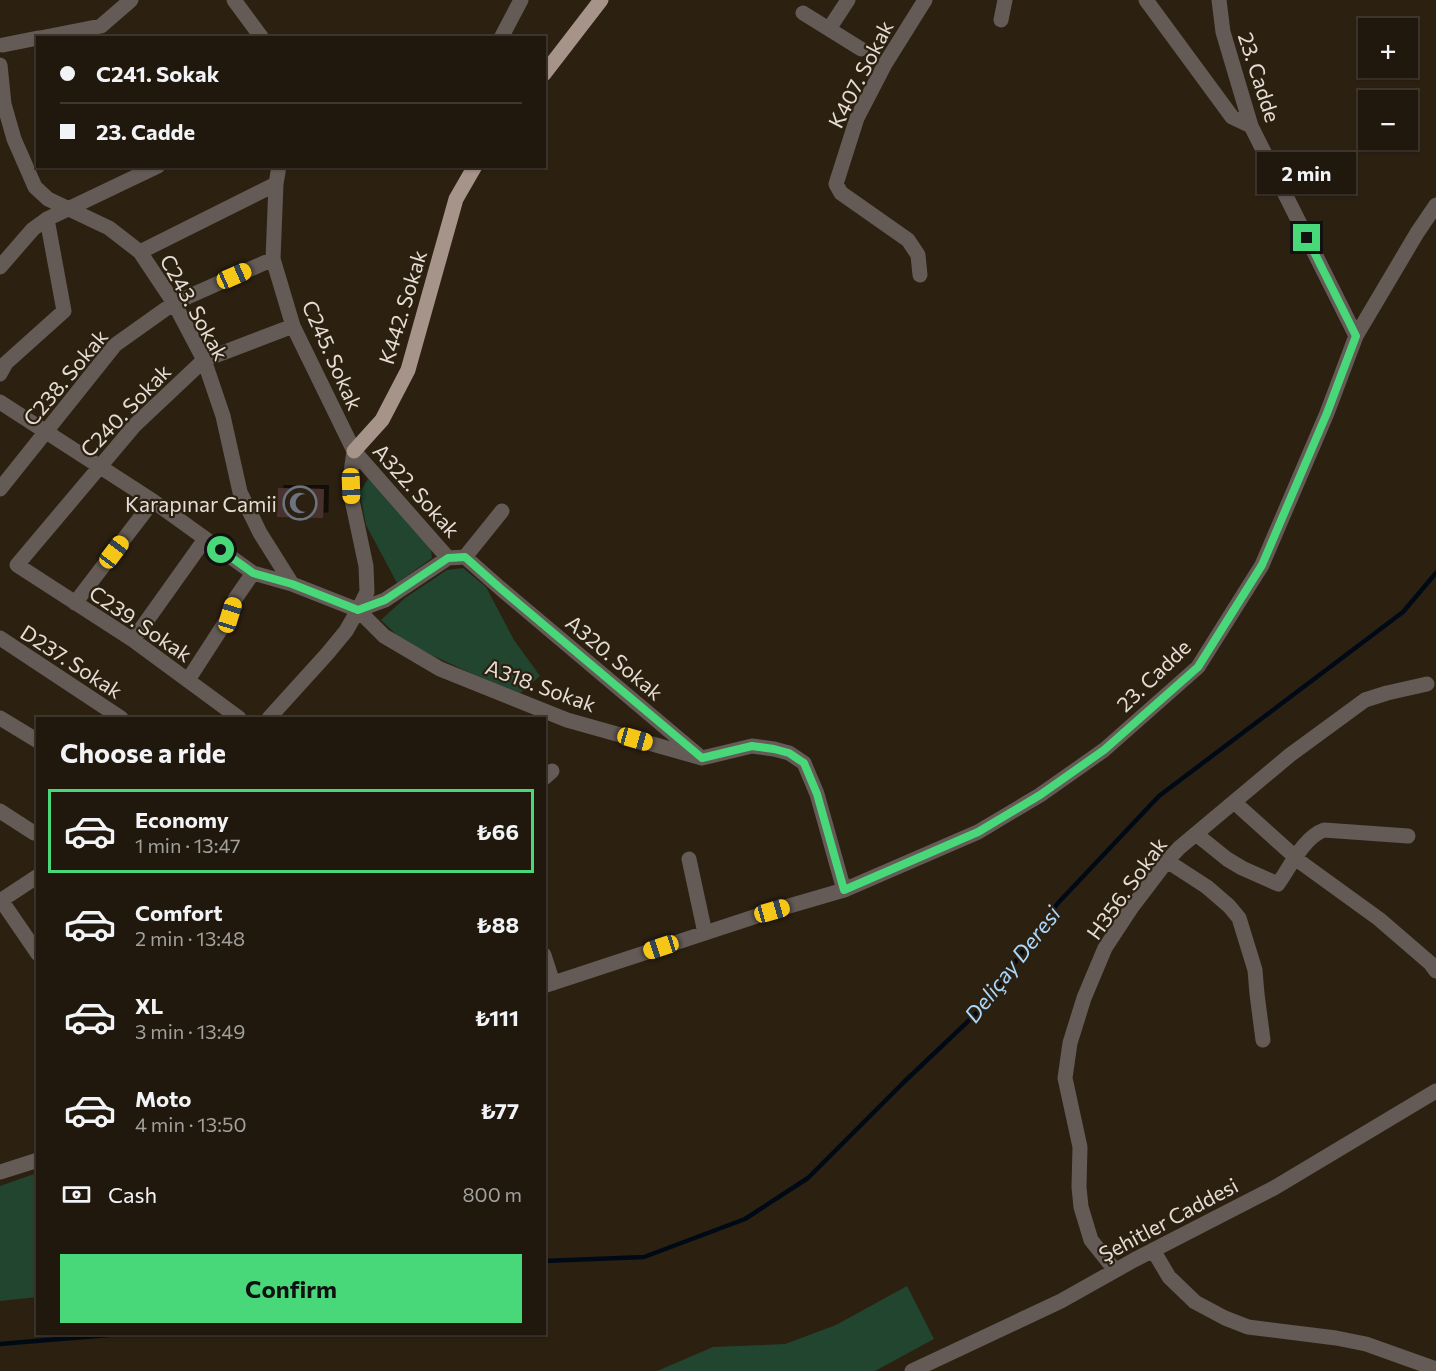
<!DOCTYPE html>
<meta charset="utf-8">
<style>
:root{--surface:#21180d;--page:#292116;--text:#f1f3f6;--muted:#a2a09d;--line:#3e372e;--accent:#48d779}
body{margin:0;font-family:Commissioner,sans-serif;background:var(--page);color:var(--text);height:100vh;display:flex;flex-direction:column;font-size:22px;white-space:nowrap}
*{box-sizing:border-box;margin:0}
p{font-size:20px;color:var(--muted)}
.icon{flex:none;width:33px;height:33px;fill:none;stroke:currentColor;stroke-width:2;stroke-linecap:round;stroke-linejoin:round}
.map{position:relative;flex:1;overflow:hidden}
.sheet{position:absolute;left:36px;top:717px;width:510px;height:618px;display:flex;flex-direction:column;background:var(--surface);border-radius:0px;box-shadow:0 2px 4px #0004,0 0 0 2px var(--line)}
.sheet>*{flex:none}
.banner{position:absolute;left:36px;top:36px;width:510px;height:132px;border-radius:0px;box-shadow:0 2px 4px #0004,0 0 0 2px var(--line);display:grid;align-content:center;height:132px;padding:0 24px;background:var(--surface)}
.controls{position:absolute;left:1358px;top:18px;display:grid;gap:12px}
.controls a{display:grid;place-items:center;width:60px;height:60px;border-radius:0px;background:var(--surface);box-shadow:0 2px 4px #0004,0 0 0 2px var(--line);font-size:30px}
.end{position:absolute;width:27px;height:27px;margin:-14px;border:8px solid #48d779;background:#111;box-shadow:0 0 0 3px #111}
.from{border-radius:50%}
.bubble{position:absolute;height:42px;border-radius:0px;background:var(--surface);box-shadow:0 2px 4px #0004,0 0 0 2px var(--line);font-size:20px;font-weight:700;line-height:42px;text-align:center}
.car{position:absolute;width:18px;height:36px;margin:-18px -9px;border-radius:8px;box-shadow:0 0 4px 2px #0007;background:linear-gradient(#f5c518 24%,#345 0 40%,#f5c518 0 76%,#345 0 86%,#f5c518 0)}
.banner b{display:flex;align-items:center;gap:21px;height:57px;font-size:22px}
.banner b+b{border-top:2px solid var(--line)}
.banner i{width:15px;height:15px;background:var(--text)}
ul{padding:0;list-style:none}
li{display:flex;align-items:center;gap:18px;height:84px;margin:0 12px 9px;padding:0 12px;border:3px solid transparent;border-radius:0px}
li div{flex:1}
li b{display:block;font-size:22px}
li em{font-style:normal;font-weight:700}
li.selected{border-color:var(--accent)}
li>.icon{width:54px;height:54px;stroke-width:1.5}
h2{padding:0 24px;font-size:27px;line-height:72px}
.pay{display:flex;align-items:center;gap:15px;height:66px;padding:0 24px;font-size:22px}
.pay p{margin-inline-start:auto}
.primary-button{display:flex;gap:12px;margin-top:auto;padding:12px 24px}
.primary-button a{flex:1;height:69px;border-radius:0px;background:var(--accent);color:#111;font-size:24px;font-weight:700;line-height:69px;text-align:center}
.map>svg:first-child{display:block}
</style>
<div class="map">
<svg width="1436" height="1371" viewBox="0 0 1436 1371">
<defs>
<filter id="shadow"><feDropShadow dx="5.5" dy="-5.5" stdDeviation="0" flood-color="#0009"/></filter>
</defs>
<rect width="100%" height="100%" fill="#2c2011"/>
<path fill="#21452f" d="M368,479L387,495L431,550L432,558L397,583L366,525L360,492Z
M463,568L486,587L514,640L540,676L520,693L475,675L405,643L381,620L405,598L447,570Z
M37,1173V1297L0,1301V1186Z
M907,1286L934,1339L875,1371H657L713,1347L785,1344L836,1325Z"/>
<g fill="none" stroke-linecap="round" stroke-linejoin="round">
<path stroke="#000a16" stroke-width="4.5" d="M544,1261L644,1257L745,1219L808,1178L904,1082L982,1008L1058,903L1159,796L1403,612L1436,573
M0,1344L120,1334"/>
</g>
<path fill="#48332f" filter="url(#shadow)" d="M278,488L324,489L323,518L277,517Z"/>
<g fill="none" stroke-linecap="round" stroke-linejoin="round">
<path stroke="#645b57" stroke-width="15" d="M234,0L262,38
M1146,0L1232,117L1251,126
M803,13L861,49
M1001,20L1005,0
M829,29L848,0
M40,38L101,26L131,0
M501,38L521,0
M3,45L38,38
M0,65L4,104L14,139L35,187L48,199L109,228L140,252L174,303L204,360L223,416L240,492L260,533L292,584L358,610L384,636L440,669L567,720L702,758L752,746L774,749L789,753L804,763L817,794L844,890
M279,166L276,184L273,259L293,326L354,451L448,558
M140,252L276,184
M0,267L33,229L47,219L158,166
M920,275L918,255L908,240L841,193L836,184L857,118L885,64L925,0
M1356,336L1417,233L1436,205
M0,374L6,363L64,311L47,219
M0,402L153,501L253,573L292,584
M0,489L115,345L174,303L273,259
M465,557L500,588L698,755
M75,603L153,501
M358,610L385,600L448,558L465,557L502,511
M0,638L121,718
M133,640L205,539
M188,680L230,615L235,599L253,573
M0,718L38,741
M239,718L133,640L17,565L135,425L204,360L293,326
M269,718L327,654L346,631L358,610L367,592L366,566L352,500L351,472L354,451
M544,778L552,771
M1234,802L1303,864L1379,919L1430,963L1436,971
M0,811L34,833
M1196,834L1227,859L1242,868L1278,884C1290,867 1304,837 1324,830L1408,836
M689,859L705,933
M1167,861L1207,887L1229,906L1239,918L1255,970L1257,994L1263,1040
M1,900L38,954
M0,901L38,876
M544,955L553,983
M544,986L772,911L844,890L978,832L1040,795L1104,750L1198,667L1262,565L1327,413L1356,336L1251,126L1223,32L1219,0
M0,1172L38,1160
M1153,1250L1169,1277L1195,1302L1225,1318L1248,1327L1336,1338L1366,1344L1436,1369
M1115,1270L1091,1240L1081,1207L1079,1187L1080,1147L1065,1078L1070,1043L1084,998L1105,948L1132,907L1167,861L1179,848L1290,755L1365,700L1387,693L1427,684
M912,1371L1061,1301L1134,1260L1274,1188L1436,1091"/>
<path stroke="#a6938a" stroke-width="15" d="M544,74L601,0
M354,451L382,420L408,370L456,199L475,166"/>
</g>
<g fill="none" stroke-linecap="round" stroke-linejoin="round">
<path stroke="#48d779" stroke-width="8" d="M221,550L253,573L292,584L358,610L385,600L448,558L465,557L500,588L702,758L752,746L774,749L789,753L804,763L817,794L844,890L978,832L1040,795L1104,750L1198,667L1262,565L1327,413L1356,336L1307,238"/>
</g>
<defs>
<g id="mosque-ring" transform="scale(1.725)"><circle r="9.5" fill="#2c2011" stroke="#6b7280" stroke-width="1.5"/><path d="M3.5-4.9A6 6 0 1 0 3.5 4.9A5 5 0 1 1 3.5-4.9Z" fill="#6b7280"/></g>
</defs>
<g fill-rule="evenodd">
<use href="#mosque-ring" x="300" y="503"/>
</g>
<g text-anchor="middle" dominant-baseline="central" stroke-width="4.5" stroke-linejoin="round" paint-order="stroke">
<g font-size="21" fill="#e5ddd4" stroke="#2c2011">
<text transform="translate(860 74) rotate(-63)">K407. Sokak</text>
<text transform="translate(1260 77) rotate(72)">23. Cadde</text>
<text transform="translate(195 307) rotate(61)">C243. Sokak</text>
<text transform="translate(402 307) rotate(-73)">K442. Sokak</text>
<text transform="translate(333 355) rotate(66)">C245. Sokak</text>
<text transform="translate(65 377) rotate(-50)">C238. Sokak</text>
<text transform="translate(125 410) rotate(-46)">C240. Sokak</text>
<text transform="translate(417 490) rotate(48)">A322. Sokak</text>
<text transform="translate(141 623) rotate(34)">C239. Sokak</text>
<text transform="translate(615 657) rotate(40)">A320. Sokak</text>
<text transform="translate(72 661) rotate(33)">D237. Sokak</text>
<text transform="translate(1153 675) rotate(-44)">23. Cadde</text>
<text transform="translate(541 685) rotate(20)">A318. Sokak</text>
<text transform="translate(1126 888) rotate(-54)">H356. Sokak</text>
<text transform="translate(1168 1219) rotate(-28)">Şehitler Caddesi</text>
</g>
<g font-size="21" fill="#e5ddd4" stroke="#2c2011" text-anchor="end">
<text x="277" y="503">Karapınar Camii</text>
</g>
<g font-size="22" font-style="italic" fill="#a8d8fd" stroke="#2c2011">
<text transform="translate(1012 964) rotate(-52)">Deliçay Deresi</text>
</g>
</g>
</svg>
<div class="controls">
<a>+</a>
<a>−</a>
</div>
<i class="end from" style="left:221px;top:550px"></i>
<i class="end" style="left:1307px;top:238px"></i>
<div class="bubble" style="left:1257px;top:152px;width:99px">2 min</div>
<i class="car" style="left:234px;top:276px;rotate:66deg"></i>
<i class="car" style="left:351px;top:486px;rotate:178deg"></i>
<i class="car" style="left:114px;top:552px;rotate:37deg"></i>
<i class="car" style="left:230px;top:615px;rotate:17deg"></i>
<i class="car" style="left:635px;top:739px;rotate:106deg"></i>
<i class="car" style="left:772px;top:911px;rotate:74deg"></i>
<i class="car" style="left:661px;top:947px;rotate:252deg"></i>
<div class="banner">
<b><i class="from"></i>C241. Sokak</b>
<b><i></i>23. Cadde</b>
</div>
<section class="sheet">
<h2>Choose a ride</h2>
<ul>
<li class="selected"><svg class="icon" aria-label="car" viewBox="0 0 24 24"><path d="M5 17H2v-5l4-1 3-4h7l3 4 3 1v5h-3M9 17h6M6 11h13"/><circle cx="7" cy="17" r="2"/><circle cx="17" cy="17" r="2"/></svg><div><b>Economy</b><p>1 min · 13:47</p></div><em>₺66</em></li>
<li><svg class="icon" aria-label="car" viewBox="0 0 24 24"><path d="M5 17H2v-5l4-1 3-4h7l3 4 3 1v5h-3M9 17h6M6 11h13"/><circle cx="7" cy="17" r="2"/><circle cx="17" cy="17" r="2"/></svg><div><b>Comfort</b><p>2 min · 13:48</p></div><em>₺88</em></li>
<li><svg class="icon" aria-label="car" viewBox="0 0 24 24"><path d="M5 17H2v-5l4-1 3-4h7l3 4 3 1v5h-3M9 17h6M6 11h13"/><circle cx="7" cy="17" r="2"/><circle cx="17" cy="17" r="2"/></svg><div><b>XL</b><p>3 min · 13:49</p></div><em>₺111</em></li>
<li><svg class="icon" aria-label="car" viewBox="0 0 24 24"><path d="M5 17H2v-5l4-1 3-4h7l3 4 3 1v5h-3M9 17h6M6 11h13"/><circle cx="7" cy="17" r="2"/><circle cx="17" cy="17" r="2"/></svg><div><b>Moto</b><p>4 min · 13:50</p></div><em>₺77</em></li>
</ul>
<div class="pay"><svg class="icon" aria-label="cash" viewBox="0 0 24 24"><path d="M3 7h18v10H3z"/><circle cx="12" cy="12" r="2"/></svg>Cash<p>800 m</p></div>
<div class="primary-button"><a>Confirm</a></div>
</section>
</div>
